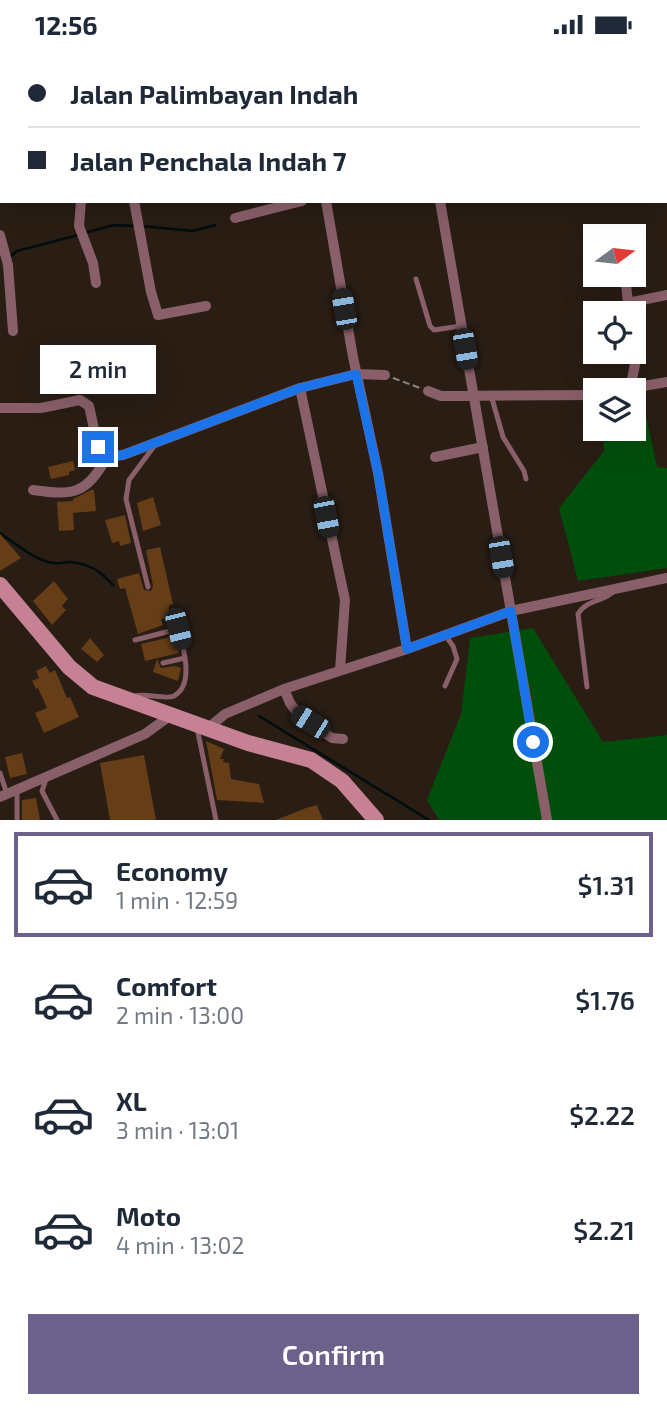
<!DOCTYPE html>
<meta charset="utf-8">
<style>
:root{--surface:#fff;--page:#f6f6f7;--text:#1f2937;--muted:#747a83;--line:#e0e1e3;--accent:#6b618a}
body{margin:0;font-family:"Exo 2",sans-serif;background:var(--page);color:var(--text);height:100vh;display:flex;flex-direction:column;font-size:26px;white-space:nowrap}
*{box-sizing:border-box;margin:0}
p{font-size:23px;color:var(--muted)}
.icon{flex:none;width:38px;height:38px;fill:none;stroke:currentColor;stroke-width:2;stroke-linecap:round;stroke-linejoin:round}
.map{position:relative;height:771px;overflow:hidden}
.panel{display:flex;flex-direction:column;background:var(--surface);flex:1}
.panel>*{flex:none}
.hud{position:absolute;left:0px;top:0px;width:668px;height:154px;box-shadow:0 7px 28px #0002;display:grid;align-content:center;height:154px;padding:0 28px;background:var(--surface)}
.needle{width:46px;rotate:75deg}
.buttons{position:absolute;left:583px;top:175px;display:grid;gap:14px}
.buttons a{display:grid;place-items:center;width:63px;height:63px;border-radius:0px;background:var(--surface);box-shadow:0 7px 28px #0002;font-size:35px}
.end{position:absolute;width:32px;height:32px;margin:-16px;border:9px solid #1a73e8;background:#fff;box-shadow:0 0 0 4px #fff}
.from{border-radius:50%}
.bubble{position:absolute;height:49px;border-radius:0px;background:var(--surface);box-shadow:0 7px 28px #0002;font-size:23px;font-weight:600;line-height:49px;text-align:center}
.car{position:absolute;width:21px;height:42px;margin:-21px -10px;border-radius:9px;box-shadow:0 0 5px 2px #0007;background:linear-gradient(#222 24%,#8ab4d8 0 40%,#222 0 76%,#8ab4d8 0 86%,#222 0)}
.hud b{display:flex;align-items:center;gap:24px;height:66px;font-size:26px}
.hud b+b{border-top:2px solid var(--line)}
.hud i{width:18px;height:18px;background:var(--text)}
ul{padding:12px 0 0;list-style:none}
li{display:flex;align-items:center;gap:21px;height:105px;margin:0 14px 10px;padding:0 14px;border:4px solid transparent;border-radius:0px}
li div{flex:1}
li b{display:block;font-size:26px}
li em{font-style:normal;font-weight:600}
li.active{border-color:var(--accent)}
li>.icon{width:63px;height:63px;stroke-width:1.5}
.primary-button{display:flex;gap:14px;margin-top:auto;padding:14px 28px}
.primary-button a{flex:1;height:80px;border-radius:0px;background:var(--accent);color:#fff;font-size:28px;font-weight:600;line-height:80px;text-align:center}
.status{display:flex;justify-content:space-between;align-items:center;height:49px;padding:0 35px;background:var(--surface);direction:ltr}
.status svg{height:19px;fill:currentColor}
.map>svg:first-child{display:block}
</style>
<div class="status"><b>12:56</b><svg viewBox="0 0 49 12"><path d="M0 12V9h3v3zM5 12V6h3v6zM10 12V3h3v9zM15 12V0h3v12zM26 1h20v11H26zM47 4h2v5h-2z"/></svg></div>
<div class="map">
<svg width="667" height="771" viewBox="0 0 667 771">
<rect width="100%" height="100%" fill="#291d14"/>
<path fill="#004e0c" d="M396,0H667V96V2Z
M643,352L657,418L667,419V519L578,532L559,459L604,402L602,380H634V353Z
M533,579L603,693L667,686V771H439L427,751L461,665L470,589Z"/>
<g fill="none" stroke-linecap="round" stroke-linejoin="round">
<path stroke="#000d10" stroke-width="2.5" d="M142,177L193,182L215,176
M84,184L114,176L136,177
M11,207L17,202L78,186
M0,484C15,494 35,512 54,514C59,515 65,513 70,513C88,514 102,523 113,536
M259,667L429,771"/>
</g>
<path fill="#653d17" d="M73,412L75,421L69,423V426L51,430L48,418Z
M91,441H94L96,462L73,464L74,481L59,482L57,453L73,452V450Z
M153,448L161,476L143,482L137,454Z
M125,466L131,494L120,497L119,492L112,494L105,471Z
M0,485L21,509L0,522Z
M160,498L173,555L169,556V568L161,570L163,576L138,585L125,539L120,540L117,530L139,524L144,541L151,542L153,537L146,501Z
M54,532L68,550L62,557L66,561L52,576L33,552Z
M175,587L179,604L145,612L141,595Z
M90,589L104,606L97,613L81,600Z
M157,610L161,619L175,617L181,619L178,632L153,623Z
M46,617L50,624L55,621L67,649L70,648L79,668L44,684L35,664L47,659L38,639L36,640L32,632L39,629L36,622Z
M206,692L224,700L220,710H224L223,713L229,714L231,730L259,735L264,754L217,751Z
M22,704L27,725L10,729L5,708Z
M144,706L156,771H110L100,714Z
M36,749L40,771H22V751Z
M317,756L323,771H276L306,759Z"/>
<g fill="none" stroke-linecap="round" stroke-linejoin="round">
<path stroke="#8f857d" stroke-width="2" stroke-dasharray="7 3.5" stroke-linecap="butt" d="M393,329L420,339"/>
<path stroke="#895f69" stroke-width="5" d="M70,0V2
M603,227L609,226
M416,230L430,277L434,281L461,277
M491,346L503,388L524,422L526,430
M148,538L126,450L129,431L155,396
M445,586L453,597L457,610L445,637
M135,591L178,580
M163,614L185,609
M587,638L578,565C587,550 604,553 614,542
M135,647C147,644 165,651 174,647C199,633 178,583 173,562
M197,679L216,771
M0,724L7,745
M46,730L42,742L57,771
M17,771V741"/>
<path stroke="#895f69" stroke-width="10" d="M187,0V2
M0,121H2
M81,152L79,177L93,214L96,234
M134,152L151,243L158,266L206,257
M326,152L353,308L378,424L407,600
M440,152L547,771
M235,169L302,152
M0,186L8,216L13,282
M623,186V187
M625,226L628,254L667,246
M300,339L345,551L340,621
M630,339C635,315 643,289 634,265
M620,341L667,333
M428,342L441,347L595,346
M0,359H41L80,351L89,357L98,398L107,408L123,406L300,339L356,325L385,326
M435,408L483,398
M33,441C74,447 86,445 107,408
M284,640L290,654L298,665L332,689L343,690
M207,680L225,665L284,640L407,600L511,562L667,529
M0,748L145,685L171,666"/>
<path stroke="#c68294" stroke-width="16" d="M0,536L69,618L93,638L248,694L311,711L342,732L376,771"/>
</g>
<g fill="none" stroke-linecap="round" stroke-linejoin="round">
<path stroke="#1a73e8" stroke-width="9" d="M98,398L107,408L123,406L300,339L356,325L378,424L407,600L511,562L533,693"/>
</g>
</svg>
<div class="buttons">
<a><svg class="needle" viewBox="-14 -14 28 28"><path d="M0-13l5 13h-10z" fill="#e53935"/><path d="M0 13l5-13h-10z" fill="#747a83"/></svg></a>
<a><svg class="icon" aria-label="locate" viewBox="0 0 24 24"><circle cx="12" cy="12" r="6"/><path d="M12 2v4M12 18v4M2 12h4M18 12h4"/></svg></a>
<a><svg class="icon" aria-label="layers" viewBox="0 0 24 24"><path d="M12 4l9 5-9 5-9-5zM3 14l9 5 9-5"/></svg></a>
</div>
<i class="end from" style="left:533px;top:693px"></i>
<i class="end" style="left:98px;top:398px"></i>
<div class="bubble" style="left:40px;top:296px;width:116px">2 min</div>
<i class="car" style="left:344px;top:260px;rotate:350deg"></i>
<i class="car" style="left:465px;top:300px;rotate:170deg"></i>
<i class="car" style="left:326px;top:468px;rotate:169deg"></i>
<i class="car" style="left:501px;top:508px;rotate:170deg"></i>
<i class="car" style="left:178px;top:580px;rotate:166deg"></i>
<i class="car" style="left:310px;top:673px;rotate:302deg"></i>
<div class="hud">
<b><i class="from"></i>Jalan Palimbayan Indah</b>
<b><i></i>Jalan Penchala Indah 7</b>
</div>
</div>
<section class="panel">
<ul>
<li class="active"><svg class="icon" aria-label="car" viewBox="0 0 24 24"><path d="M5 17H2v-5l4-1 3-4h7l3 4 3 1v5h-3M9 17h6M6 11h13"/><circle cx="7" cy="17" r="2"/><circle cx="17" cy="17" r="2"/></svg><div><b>Economy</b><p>1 min · 12:59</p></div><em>$1.31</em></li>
<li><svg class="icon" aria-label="car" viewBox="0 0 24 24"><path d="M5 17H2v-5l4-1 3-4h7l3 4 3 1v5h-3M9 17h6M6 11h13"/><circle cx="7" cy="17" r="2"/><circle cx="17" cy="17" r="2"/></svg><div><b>Comfort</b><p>2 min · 13:00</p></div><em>$1.76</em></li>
<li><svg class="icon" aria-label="car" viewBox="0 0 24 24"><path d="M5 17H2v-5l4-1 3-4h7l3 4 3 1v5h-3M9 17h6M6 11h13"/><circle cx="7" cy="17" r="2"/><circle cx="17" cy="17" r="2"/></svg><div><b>XL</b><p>3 min · 13:01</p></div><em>$2.22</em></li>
<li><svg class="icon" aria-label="car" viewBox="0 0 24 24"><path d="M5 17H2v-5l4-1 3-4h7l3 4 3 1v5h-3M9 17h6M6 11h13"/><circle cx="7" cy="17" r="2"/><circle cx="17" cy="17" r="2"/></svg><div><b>Moto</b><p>4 min · 13:02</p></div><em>$2.21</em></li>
</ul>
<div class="primary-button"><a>Confirm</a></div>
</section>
